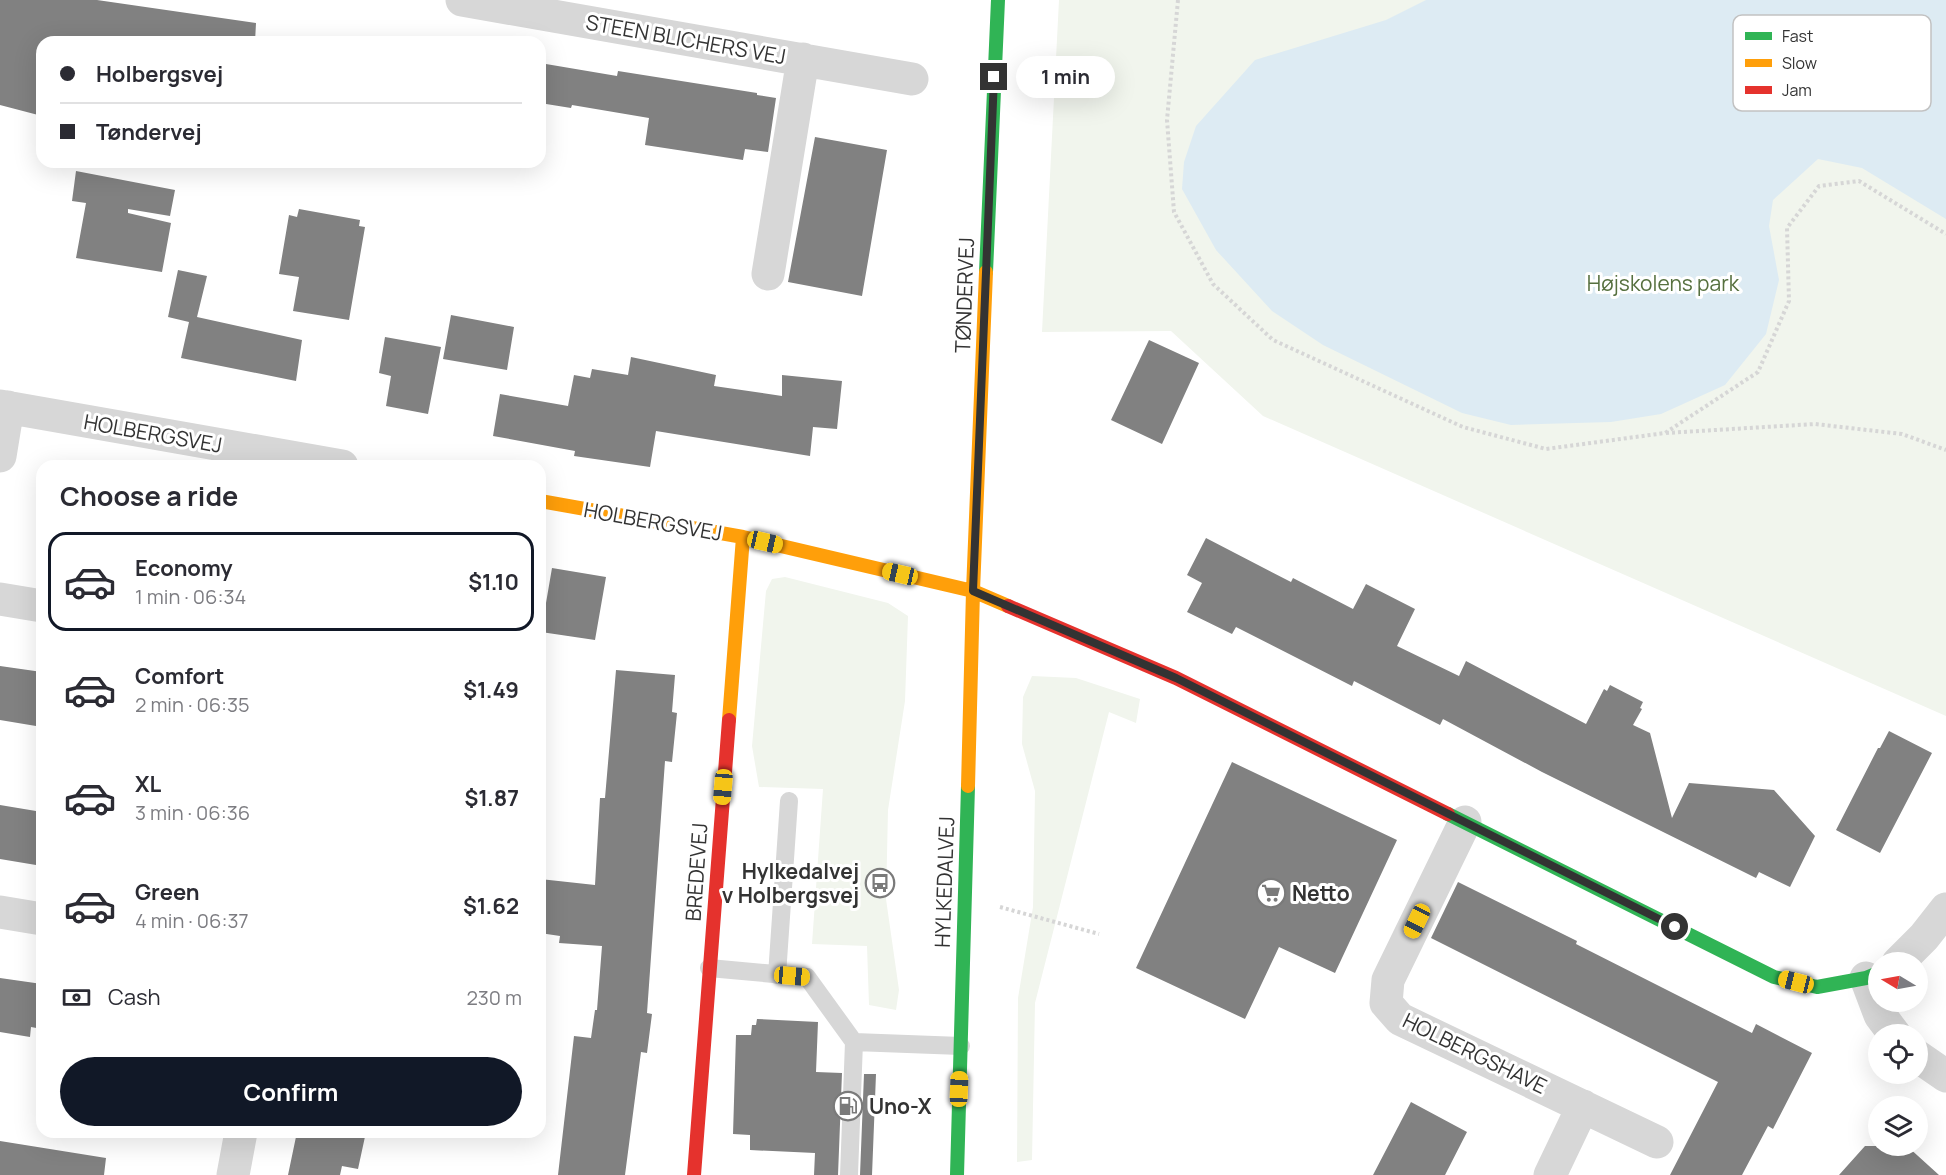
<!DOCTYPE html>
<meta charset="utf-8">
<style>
:root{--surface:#fff;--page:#f7f7f7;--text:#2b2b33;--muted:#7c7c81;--line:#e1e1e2;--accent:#111827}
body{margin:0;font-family:Manrope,sans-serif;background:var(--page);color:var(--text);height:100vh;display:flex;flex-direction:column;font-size:22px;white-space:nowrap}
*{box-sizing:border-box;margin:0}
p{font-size:20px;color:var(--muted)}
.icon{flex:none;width:33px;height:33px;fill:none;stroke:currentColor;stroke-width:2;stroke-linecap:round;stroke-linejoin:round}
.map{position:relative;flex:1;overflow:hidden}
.panel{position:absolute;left:36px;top:460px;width:510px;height:678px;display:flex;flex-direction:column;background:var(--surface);border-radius:18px;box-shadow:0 6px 24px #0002}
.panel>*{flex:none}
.top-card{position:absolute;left:36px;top:36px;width:510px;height:132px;border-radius:18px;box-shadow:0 6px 24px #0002;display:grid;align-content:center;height:132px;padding:0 24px;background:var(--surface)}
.needle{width:39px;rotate:280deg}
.tools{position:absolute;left:1868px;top:952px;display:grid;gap:12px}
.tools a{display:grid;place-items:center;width:60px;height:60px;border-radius:50%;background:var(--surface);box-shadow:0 6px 24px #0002;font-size:30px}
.end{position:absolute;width:27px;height:27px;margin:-14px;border:8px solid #333;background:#fff;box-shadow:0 0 0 3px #fff}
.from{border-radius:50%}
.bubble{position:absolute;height:42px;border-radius:21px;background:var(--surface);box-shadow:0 6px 24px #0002;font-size:20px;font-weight:700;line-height:42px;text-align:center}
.car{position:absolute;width:18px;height:36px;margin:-18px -9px;border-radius:8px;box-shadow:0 0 4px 2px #0007;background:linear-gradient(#f5c518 24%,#345 0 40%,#f5c518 0 76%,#345 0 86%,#f5c518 0)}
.top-card b{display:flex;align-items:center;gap:21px;height:57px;font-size:22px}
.top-card b+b{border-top:2px solid var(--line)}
.top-card i{width:15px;height:15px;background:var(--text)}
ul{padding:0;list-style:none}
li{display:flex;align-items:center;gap:18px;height:99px;margin:0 12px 9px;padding:0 12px;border:3px solid transparent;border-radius:18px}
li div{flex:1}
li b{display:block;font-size:22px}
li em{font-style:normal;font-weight:700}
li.active{border-color:var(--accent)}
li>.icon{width:54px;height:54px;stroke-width:1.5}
h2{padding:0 24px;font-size:27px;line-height:72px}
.pay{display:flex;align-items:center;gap:15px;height:66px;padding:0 24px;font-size:22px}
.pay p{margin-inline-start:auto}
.action{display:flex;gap:12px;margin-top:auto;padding:12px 24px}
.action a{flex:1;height:69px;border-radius:36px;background:var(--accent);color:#fff;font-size:24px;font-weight:700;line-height:69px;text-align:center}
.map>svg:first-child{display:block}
</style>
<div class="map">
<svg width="1946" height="1175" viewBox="0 0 1946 1175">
<rect width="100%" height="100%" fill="#fff"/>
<path fill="#f1f5ed" d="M1059,0H1946V716L1263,416L1171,331L1042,332Z
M785,577L888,603L908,616L905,701L888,810L886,899L899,990L896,1010L869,1005L867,946L812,944L823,789L759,787L752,746L766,591L772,579Z
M1032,676L1076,678L1140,699L1136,723L1109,712L1035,1003L1032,1160L1017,1162L1018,998L1033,907L1035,791L1022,744L1023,697Z"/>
<path fill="#ddebf3" d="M1426,0H1946V219L1862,168L1818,159L1773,200L1769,226L1779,280L1766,334L1725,385L1661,414L1611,422L1511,425L1462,413L1323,345L1272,311L1216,250L1182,189L1184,162L1196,126L1255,60L1386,20Z"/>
<path fill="#818181" d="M0,0H97L256,23L255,42H42V116L0,105Z
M540,63L617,76L618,71L757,93V95L776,98L768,152L745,149L743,160L645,145L649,118L572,105L571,108L540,103Z
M815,137L887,150L862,296L788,282Z
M76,171L175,190L170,216L128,209V213L171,223L162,272L76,258L86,203L72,201Z
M299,209L360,220L359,226L365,227L349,320L293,311L299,277L279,274L289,215L297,217Z
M178,270L207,276L197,317L302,340L296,381L181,358L189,322L168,317Z
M451,315L514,327L507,370L443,359Z
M385,337L441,347L428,414L386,406L391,376L379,373Z
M1149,340L1199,363L1162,444L1111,420Z
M631,357L716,375L714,386L782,396V375L842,381L837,429L813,427L810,456L656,431L650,467L574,456L575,451L493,436L500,394L568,406L574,375L590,378L592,369L628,375Z
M1206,538L1291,582L1293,578L1353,609L1366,584L1415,609L1397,646L1459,676L1466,661L1586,724L1604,689L1607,691L1610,685L1643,702L1640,708L1642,709L1633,725L1650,733L1672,818L1689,783L1774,790L1815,836L1790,887L1759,872L1756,878L1542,772L1443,719L1440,725L1354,681L1352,686L1236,627L1232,634L1187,612L1202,583L1187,575Z
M552,568L606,577L595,640L541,632Z
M0,666L42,672V727L0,720Z
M616,670L675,675L672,712L677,713L672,762L665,761L647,1013L652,1014L647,1053L641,1052L625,1175H558L574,1036L591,1038L595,1010H597L602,946L559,943L560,936L540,933V879L595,885L600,798H605Z
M1889,731L1932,753L1880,853L1836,830L1878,748H1880Z
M1232,762L1397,840L1335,973L1279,947L1245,1019L1136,968Z
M0,805L42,812V866L0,859Z
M1458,882L1577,941L1576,944L1752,1033L1756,1024L1812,1053L1773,1129L1768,1126L1742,1175H1670L1718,1082L1431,938Z
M0,978L42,984V1029L31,1027L30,1037L0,1032Z
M757,1019L818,1022L816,1072L842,1073L838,1175H814L815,1153L750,1150V1135L733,1134L736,1035H751L752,1025H756Z
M864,1074H876L872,1175H860Z
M1411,1102L1467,1132L1445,1175H1373Z
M297,1132H366L358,1169L342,1166L340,1175H288Z
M0,1141L106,1158L104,1175H0Z
M1865,1146H1907L1939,1175H1839Z"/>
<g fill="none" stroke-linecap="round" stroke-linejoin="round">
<path stroke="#d6d6d6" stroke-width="4" stroke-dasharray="3 3" stroke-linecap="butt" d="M1178,0L1167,120L1174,212L1213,284L1273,340L1463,427L1546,449L1665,433L1758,372L1789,301L1787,228L1819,186L1859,181L1946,234
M1666,433L1815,424L1902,434L1946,450
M1000,907L1099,934"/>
<path stroke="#d7d7d7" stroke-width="18" d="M709,968L807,977L854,1042L961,1046
M777,975L789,801
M849,1175L854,1042"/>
<path stroke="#d7d7d7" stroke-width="33" d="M462,0L912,79
M768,274L803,59
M0,406L342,466
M0,456L8,407
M0,599L42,606
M1465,822L1388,980L1386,1003L1400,1019L1657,1142
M0,912L42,919
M1898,963L1924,937L1946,909
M1866,978L1880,1015L1895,1035
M1917,1056L1946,1076
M233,1175L241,1132
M1550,1175L1583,1106"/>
<path stroke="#30b455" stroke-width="14" d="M986,272L998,0
M1448,814L1774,977L1817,987L1866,978L1878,973
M957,1175L968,786"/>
<path stroke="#ff9f0a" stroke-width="14" d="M540,501L743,537L973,591L1008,606
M729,720L743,537
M968,786L973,591L986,272"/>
<path stroke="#e5322d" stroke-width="14" d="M1008,606L1176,678L1448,814
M694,1175L729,720"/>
</g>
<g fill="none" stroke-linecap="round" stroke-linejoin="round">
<path stroke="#333" stroke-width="8" d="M994,77L973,591L1176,678L1675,927"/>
</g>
<defs>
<g id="bus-ring" transform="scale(1.5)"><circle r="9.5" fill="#fff" stroke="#7a7a7a" stroke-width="1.5"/><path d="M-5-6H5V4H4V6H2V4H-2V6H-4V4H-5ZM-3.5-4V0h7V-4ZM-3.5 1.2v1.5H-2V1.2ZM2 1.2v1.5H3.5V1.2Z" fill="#7a7a7a"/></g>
<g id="supermarket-ring" transform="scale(1.5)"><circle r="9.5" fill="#fff" stroke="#7a7a7a" stroke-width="1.5"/><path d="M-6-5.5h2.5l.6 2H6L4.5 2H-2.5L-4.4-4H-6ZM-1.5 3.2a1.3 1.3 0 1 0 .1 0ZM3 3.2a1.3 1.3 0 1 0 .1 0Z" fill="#7a7a7a"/></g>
<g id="fuel-ring" transform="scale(1.5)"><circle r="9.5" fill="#fff" stroke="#7a7a7a" stroke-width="1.5"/><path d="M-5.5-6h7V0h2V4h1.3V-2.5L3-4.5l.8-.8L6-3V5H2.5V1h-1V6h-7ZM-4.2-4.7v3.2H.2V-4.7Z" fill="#7a7a7a"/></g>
</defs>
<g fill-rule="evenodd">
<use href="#bus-ring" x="880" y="883"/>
<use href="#supermarket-ring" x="1271" y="893"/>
<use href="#fuel-ring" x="848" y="1106"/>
</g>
<g text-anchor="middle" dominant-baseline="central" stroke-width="6" stroke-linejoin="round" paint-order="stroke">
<g font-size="21" fill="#333" stroke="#fff">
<text transform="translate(686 39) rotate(10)">STEEN BLICHERS VEJ</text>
<text transform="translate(964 295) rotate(-88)">TØNDERVEJ</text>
<text transform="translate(153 433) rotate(10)">HOLBERGSVEJ</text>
<text transform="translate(653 521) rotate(10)">HOLBERGSVEJ</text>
<text transform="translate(696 872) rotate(-86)">BREDEVEJ</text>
<text transform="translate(944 882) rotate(-88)">HYLKEDALVEJ</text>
<text transform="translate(1475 1053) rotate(26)">HOLBERGSHAVE</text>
</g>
<g font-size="21" fill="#56703f" stroke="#fff">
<text x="1663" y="283">Højskolens park</text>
</g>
<g font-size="21" font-weight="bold" fill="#333" stroke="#fff" text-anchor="start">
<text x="859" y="871" text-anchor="end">Hylkedalvej<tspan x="859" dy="24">v Holbergsvej</tspan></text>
<text x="1292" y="893">Netto</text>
<text x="869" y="1106">Uno-X</text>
</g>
</g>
<rect x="1733" y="15" width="198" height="96" rx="9" fill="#fff" stroke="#c2c2c2" stroke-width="1.5"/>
<rect x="1745" y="32" width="27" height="8" fill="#30b455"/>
<rect x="1745" y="59" width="27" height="8" fill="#ff9f0a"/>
<rect x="1745" y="86" width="27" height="8" fill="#e5322d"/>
<g font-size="16" fill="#333">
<text x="1782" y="42">Fast</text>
<text x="1782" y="69">Slow</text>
<text x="1782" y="96">Jam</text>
</g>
</svg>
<div class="tools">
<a><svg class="needle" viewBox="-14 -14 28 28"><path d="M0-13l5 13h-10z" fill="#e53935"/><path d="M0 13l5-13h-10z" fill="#7c7c81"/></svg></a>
<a><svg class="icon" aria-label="locate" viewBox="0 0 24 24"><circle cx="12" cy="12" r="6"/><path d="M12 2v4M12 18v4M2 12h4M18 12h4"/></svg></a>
<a><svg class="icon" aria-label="layers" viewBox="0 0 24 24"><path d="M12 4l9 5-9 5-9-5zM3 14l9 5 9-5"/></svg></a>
</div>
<i class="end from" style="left:1675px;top:927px"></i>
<i class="end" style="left:994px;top:77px"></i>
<div class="bubble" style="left:1016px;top:56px;width:99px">1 min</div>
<i class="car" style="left:765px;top:542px;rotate:103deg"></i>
<i class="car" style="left:900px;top:574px;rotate:283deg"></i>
<i class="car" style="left:723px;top:787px;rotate:185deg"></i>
<i class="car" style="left:1417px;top:921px;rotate:206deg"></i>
<i class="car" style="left:792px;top:976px;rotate:95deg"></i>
<i class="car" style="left:1796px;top:982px;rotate:284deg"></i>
<i class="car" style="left:959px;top:1089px;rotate:2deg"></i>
<div class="top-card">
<b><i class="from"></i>Holbergsvej</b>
<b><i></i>Tøndervej</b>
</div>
<section class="panel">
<h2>Choose a ride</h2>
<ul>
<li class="active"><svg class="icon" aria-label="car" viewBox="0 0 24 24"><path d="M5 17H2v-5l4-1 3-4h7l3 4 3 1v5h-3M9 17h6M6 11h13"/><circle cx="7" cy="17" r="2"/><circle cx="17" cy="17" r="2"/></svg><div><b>Economy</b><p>1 min · 06:34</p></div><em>$1.10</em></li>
<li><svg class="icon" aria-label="car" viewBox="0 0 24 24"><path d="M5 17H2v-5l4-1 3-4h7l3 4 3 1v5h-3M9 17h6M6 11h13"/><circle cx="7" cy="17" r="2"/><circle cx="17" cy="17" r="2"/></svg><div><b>Comfort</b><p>2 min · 06:35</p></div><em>$1.49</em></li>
<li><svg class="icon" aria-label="car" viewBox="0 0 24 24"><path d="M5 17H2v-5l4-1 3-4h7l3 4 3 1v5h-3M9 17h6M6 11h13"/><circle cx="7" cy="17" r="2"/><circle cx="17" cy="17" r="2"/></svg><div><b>XL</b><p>3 min · 06:36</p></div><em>$1.87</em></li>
<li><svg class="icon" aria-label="car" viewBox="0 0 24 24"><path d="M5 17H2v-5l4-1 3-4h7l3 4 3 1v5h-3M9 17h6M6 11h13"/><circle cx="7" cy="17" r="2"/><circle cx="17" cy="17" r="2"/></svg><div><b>Green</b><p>4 min · 06:37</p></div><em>$1.62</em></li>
</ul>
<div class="pay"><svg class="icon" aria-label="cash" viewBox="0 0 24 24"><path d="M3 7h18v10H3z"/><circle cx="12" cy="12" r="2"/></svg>Cash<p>230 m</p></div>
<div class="action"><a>Confirm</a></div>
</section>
</div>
